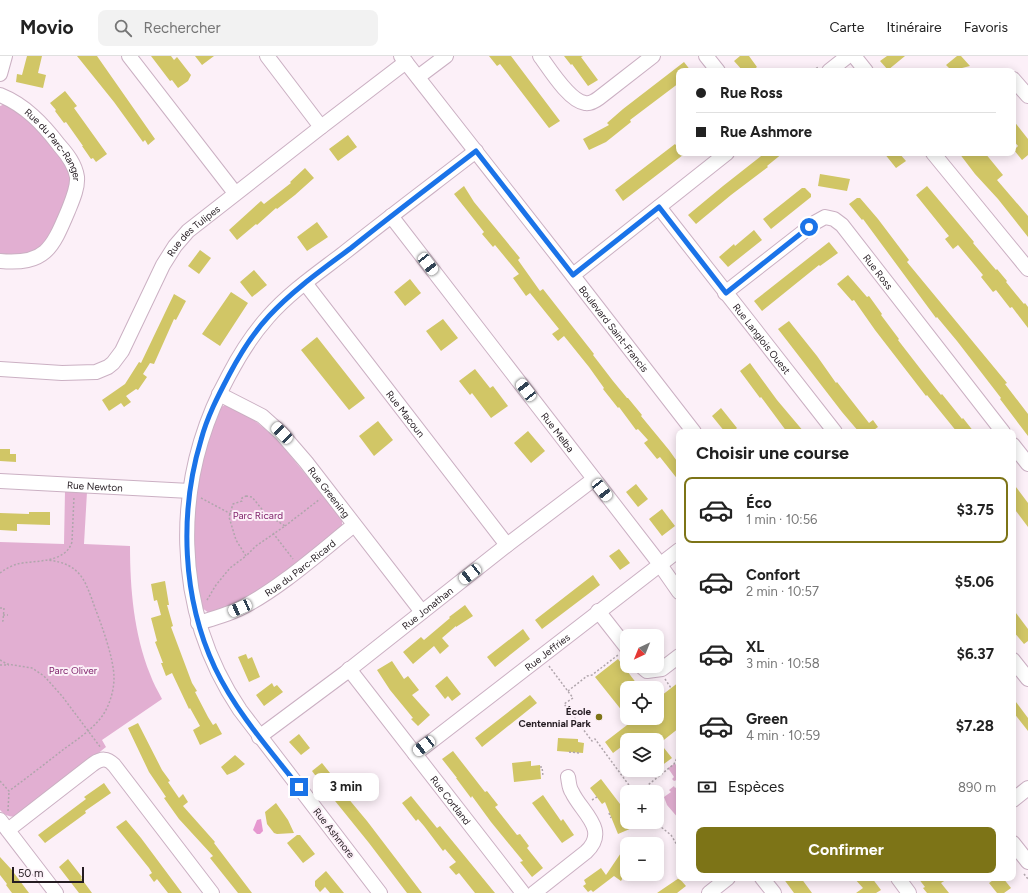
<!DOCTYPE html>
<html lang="fr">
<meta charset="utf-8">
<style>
:root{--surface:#fff;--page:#f2f2f2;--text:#222;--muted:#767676;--line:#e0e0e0;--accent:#7d7417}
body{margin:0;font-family:Figtree,sans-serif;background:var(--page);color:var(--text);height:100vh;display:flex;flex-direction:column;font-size:15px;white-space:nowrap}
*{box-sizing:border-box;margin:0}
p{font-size:13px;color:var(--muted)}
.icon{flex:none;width:22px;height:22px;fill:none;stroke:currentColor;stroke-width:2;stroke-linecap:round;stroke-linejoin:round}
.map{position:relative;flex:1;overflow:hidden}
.details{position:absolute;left:676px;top:373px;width:340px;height:452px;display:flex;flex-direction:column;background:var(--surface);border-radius:8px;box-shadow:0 2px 10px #0003}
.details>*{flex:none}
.top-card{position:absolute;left:676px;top:12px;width:340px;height:88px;border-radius:8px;box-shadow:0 2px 10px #0003;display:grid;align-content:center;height:88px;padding:0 20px;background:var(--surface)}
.needle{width:26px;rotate:223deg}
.controls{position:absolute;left:620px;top:573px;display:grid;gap:8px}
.controls a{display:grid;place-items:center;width:44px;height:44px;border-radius:8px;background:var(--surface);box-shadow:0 2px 10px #0003;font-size:20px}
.scale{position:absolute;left:12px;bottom:10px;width:72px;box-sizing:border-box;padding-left:4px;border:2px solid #251c22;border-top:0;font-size:11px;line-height:14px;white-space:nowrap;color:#251c22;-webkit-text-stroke:3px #fcf0f8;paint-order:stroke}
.end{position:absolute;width:18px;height:18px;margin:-9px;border:5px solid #1a73e8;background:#fff;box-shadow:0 0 0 2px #fff}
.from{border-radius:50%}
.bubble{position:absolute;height:28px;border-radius:8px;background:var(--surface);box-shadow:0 2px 10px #0003;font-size:13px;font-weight:700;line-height:28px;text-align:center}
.car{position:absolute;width:12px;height:24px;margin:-12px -6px;border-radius:5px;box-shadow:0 0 3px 1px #0007;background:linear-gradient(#fff 24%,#345 0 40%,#fff 0 76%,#345 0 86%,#fff 0)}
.top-card b{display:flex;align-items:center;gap:14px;height:38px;font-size:15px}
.top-card b+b{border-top:1px solid var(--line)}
.top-card i{width:10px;height:10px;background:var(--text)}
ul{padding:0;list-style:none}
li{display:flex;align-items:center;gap:12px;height:66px;margin:0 8px 6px;padding:0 12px;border:2px solid transparent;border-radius:8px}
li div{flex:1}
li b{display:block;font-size:15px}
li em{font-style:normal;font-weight:700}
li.current{border-color:var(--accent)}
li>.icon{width:36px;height:36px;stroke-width:1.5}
h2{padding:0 20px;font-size:18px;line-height:48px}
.pay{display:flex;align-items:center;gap:10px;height:44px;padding:0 20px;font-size:15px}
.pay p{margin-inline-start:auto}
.cta{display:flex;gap:8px;margin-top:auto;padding:8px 20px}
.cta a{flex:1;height:46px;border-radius:8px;background:var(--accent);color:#fff;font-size:16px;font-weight:700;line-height:46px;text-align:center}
header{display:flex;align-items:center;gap:24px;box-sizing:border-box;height:56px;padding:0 20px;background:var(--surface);border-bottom:1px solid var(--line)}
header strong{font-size:19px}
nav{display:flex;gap:22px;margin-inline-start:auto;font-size:14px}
.search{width:280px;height:36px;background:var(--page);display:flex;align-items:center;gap:10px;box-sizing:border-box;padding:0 14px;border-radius:8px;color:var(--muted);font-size:15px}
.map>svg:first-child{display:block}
</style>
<header>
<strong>Movio</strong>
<div class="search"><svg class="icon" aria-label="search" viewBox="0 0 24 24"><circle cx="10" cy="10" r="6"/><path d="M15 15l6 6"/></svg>Rechercher</div>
<nav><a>Carte</a><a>Itinéraire</a><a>Favoris</a></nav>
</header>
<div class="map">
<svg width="1028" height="837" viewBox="0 0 1028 837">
<rect width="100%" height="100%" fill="#fcf0f8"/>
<path fill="#e2afd2" d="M5,48L22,56L65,105L72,125L53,179L34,198L0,200V50Z
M225,349L229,350L254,364L276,382L342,463V471L274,526L239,548L209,557L202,552C200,539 197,526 195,513C191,471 196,413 211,373C214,366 218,358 221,351Z
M65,435L87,436L84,488L130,490C130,533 134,578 150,618C153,627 158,635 162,643L102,684L106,691L19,760C11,762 5,760 0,754V486L64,488Z
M674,708L679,709V727L677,724L674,725L672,723L674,721L668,712Z
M679,729V763L667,749L664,741L671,736L669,734L674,730L675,732Z"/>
<path fill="#e697d0" d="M261,763L263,775L260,778H257L253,774L257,764Z"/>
<path fill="#d1c666" d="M27,0H42L38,17L46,19L43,32L16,26L17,18L22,19Z
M77,0H97L155,83L148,89L145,84L143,86L114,46Z
M151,0H171L174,4L177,1L191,19L188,25L178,32L172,24L170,25Z
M195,0H214L202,9Z
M489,0H511L560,65L549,72L500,8L497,10Z
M564,0H583L581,1L598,24L588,30L572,8L571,9Z
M740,0H749L757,11L752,15H743L734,5Z
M887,0H905L888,14L880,5Z
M957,0H961L970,10L962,12L965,15H952L946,9Z
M684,6L691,15H679V27L630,64L631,66L606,86L589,94L583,83L609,69L607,67L623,53Z
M65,35L77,50L74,52L107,98L96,106L93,102L91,103L82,90H83L66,66L64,67L55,55L56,54L50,47Z
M1013,64L1028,83V99L1022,104L1014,94L1018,90L1013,84Z
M348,79L357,91L338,105L329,93Z
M675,88L679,93V97H682L683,99L623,145L615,134Z
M765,97H783L767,110L768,111L731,139L696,168L688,159L723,130Z
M884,97H899L906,105L896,112Z
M959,97H985L1003,119L997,124L1028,160V181L998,143L975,118Z
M305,112L314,122L295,139L277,153L276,152L257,169L256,168L237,184L229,174L261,145L264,148L291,127L290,126Z
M820,118L850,123L847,135L818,130Z
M464,130L474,146L520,202L518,204L540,235L543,233L594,298L593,299L613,325L627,342H628L642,359L641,360L669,394L679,408V425L660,401L657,403L644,387L648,384L638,373L636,374L619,351L618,352L603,333L604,332L589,311L564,280L558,285L552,278L559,273L530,237L526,240L513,222L519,218L495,189L493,191L482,178L484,176L454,138Z
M927,130L974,186L973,187L996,214L997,213L1007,225L1006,226L1024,248L1025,247L1028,251V272L1012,251L1010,252L996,234L993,236L981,221L983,219L958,189L953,193L945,183L949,180L916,139Z
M802,132H805L811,138V141L771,173L763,163Z
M857,142H860L878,163L909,204L907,206L1007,327L1005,328L1028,358V380L1000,343L1001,342L957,285L937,261L936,262L863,163L862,164L849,148Z
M317,166L328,181L307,195L297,181Z
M754,174L762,184L728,211L719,201L734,188L735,190Z
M829,186L838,197L820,210L819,209L762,255L754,245Z
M200,194L211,202L199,218L188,210Z
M254,214L267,229L252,241L240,226Z
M848,219L867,241L869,240L882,258L881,259L899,283L898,284L922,315L941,339L942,338L962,363L963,362L974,376H957L927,339L926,340L875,274L854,244L852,245L837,228Z
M410,223L421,237L405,250L394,236Z
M231,236L248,247L220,290L202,278Z
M174,238L186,245L176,264L174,263L154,308L150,307L143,318L147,321L138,334L136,333L126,340L131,346L124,351L121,347L109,355L102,344L125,328L139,306L141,307Z
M443,263L458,282L441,295L426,275Z
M789,265L817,300L836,327L837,326L869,367L873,364L878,371L871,376H859L842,356L778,273Z
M317,281L365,342L349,354L301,294Z
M750,307L777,344L804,376H787L761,341L760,342L740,315Z
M475,313L490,332L493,330L508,350L491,362L472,337L470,339L459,325Z
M721,352L737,372L733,376H725L712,360Z
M378,365L393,384L374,400L359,380Z
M528,375L545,395L531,407L514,387Z
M0,393H10V398H16V406L0,405Z
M1013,427L1028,447V471L1013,451Z
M636,428L648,443L638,451L626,436Z
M662,453L675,470L662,480L649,463Z
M29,456H50V469L17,468V475L0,474V457L29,458Z
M619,493L630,507L620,514L609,500Z
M593,519L600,529L542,573L535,564Z
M165,525L169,549H167L173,570L171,571L192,627L197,635L195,636L208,661L213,669L216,667L222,678L200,689L193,674L200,670L190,652L189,653L172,617L166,620L161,607H163L155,586L157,585L151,562L161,559L157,544L154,545L151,528Z
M465,549L473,560L456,571V570L442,582L449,590L440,598L434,590L413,608L403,596L421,581L424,584L450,562L449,561Z
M1013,553L1028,573V585L1024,588L1013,575Z
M523,573L530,583L495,611L487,601Z
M246,598L248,603L252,601L260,621L249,626L238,601Z
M618,603L640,632H627V661L595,621Z
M392,605L404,623L408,620L419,634L412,639L430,659L418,670L411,663L413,662L390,634L377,614Z
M447,620L461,638L452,645L448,640L445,643L435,630Z
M679,626V672L660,687L672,702L657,713V684H627V699L621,691L613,697L605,686L631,666L628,662H657V643Z
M272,627L274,631L277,629L283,636L264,650L256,639Z
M530,639L537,647L482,691L475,682Z
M1013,642L1028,662V675L1013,656Z
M138,667L162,714L170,725L168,726L179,742L183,738L188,746L183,750L215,786L214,787L252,837H238L210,802L213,800L179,763L164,742L166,741L149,716L128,672Z
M299,678L310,692L301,699L289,686Z
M558,682L578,683V686L584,687L583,697L557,695Z
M453,695L485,736L487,735L498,749L495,751L517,779L520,778L529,790L527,792L543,812L532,821L520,806L523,805L491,766L472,740L471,742L456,722H457L442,703Z
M235,699L245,708L236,715L227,719L221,711Z
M531,705V710L540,709L541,723L514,726L512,707Z
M322,707L334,722L332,723L367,765L422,837H407L369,787L327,735L312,715Z
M601,723L620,748L623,747L627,756V766H646L618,778L605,746L602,748L590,732Z
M104,727L111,737L85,755L86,757L45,787L38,779L86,743L84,741Z
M543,739L561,765L563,763L574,779L562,787L532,747Z
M411,740L437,772L440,770L495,837H475L459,817L456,819L449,811L456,806L445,793L443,795L424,770L418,763L416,765L402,747Z
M276,747L288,764L294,777L277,778L274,777L267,768L265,756Z
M126,764L141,782L182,837H168L157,823L154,826L149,819L152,817L149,812L116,771Z
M297,779H300L315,798L303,807L287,787Z
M627,788V815L621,825L614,820L593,836L591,834L588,836L583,830L586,828L584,824L601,812L606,819Z
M0,801L11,813L29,837H12L6,829L7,828L0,819Z
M68,803L82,821L81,822L92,837H79L59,811Z
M326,815L344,837H330L325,831L320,836L315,830V825Z
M679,822L686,830L677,837H657Z
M783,822H801L812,837H794Z
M854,822H872L881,834L876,837H856L863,832Z
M918,822H949L941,827L949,837H927L923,832L925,831Z
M996,822H1003L1011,832L1004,837H997L989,827Z"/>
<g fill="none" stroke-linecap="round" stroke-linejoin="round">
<g stroke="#cbb0c3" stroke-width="16">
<g id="minor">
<path d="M129,0L235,137"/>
<path d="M267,0L321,71"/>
<path id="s1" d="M401,0L560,203L694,376"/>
<path d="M540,0C549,12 569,45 585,47C590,48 595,45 599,42L653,0"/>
<path d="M706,0L718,15"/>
<path d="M854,0L866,15"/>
<path d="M829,15L848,0"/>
<path d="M0,18L5,0"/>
<path d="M418,21L446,0"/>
<path d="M1013,23L1028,40"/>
<path id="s2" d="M0,39C25,49 43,68 59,89C67,98 75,108 77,121C78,132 72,145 68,155C52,193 45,209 0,205"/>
<path d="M933,97L1028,213"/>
<path id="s3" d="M659,151L835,376"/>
<path id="s4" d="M391,160L656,503L679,536"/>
<path d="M573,219L727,97"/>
<path id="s5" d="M305,227L507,489"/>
<path id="s6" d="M725,237L816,166L825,161L834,163L842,169L1003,376"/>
<path id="s7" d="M0,313L62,317L96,316L108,311L113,307L122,295L163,209L175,190L188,175L321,71L406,6"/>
<path id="s8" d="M219,338L262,360L281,377L306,406L422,556"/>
<path d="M1013,389L1028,408"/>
<path id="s9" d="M0,425L190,435"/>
<path d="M598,555L627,592"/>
<path id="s10" d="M198,567C212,563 226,559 239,553C278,534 319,497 354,469"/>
<path d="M1013,604L1028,623"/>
<path d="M641,610L647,615L662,613L679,600"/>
<path id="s11" d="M349,613L523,837"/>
<path id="s12" d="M259,681L345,617L507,489L594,423"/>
<path id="s13" d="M415,698L679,494"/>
<path d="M1013,744L1028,732"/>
<path d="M0,764L56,837"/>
<path d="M8,774L93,708C102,702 107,702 114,709L212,837"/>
<path d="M1013,787L1028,806"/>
<path d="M762,822L774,837"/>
<path d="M898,822L909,837"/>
<path d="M380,837L240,654C172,553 171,425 229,319C240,298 252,279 268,261C290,236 318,217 344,197C388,162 432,129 476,95"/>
<path d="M534,837L586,796C610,774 581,756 572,736C569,732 569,726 568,721"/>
<path d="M709,837L728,822"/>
</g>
</g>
<path stroke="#b0a5ac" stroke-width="1.5" stroke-dasharray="2 2" stroke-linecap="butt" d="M813,15L818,11
M246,440L252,441L265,457L285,470L256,490L246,500L236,484L229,461L233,448L242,445V442Z
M201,442L231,458
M285,470L320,443
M273,477L293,503
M0,517C5,513 11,510 17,508C34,504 65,508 72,486L74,440
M207,544L216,529L230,512L246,500
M0,552H4L3,565H0
M3,559H8
M0,604L7,608L32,612L44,620L62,640L101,692
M0,609H9
M549,610L573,642L564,648L592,685L595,683L634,736
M665,623L671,632
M568,635L587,620L592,619L618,599
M569,696L580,697
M540,711H542L543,720
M0,725L9,735C28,721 46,707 64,693C78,683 93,673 103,659C110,648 114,634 114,622C114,603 102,570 95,552C85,524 81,508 48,504
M647,736L648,729L674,708L679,698
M592,744L597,741
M8,755L9,735
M609,757L611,762
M657,765L661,771L671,779L679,792
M1024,818L1028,823"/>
<use href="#minor" stroke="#fff" stroke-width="14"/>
</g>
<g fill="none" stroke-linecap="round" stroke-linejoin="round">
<path stroke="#1a73e8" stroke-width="5" d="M299,731C269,693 236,656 215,612C182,542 179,457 201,384C207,361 218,340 229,319C240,298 253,277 269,260C293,234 323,213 351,192C392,159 434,127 476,95L573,219L659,151L726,237L809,171"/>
</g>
<circle fill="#7d7417" stroke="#fcf0f8" stroke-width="1.5" cx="599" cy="661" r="4"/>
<g text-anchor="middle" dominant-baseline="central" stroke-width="4" stroke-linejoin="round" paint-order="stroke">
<g font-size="10" fill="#251c22" stroke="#fcf0f8">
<text stroke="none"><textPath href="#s2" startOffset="75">Rue du Parc-Ranger</textPath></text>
<text stroke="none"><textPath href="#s7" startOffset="272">Rue des Tulipes</textPath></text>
<text stroke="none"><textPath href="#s6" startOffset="204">Rue Ross</textPath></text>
<text stroke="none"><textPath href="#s1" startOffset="346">Boulevard Saint-Francis</textPath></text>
<text stroke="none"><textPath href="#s3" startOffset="167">Rue Langlois Ouest</textPath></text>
<text stroke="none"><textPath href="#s5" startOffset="165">Rue Macoun</textPath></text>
<text stroke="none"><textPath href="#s4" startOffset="273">Rue Melba</textPath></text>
<text stroke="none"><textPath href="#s9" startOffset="95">Rue Newton</textPath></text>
<text stroke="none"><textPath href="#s8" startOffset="150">Rue Greening</textPath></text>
<text stroke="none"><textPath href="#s10" startOffset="117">Rue du Parc-Ricard</textPath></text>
<text stroke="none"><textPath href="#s12" startOffset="212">Rue Jonathan</textPath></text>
<text stroke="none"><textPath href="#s13" startOffset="167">Rue Jeffries</textPath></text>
<text stroke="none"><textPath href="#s11" startOffset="166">Rue Cortland</textPath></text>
<text transform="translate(334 777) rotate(52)">Rue Ashmore</text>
</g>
<g font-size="10" fill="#81256d" stroke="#fcf0f8">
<text x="258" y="459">Parc Ricard</text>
<text x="73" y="614">Parc Oliver</text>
</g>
<g font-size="10" font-weight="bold" fill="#251c22" stroke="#fcf0f8" text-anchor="end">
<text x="591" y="655">École<tspan x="591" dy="12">Centennial Park</tspan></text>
</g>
</g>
</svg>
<div class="controls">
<a><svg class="needle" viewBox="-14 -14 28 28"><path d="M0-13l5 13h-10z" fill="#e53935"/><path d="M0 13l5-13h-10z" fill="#767676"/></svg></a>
<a><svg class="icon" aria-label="locate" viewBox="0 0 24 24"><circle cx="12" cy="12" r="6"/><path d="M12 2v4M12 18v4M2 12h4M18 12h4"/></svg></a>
<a><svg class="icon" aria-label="layers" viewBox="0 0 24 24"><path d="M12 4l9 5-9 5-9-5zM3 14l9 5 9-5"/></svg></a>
<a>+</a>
<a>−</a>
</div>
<div class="scale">50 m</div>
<i class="end from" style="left:809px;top:171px"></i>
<i class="end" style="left:299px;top:731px"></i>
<div class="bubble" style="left:313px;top:717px;width:66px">3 min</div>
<i class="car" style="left:428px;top:208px;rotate:142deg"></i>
<i class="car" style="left:526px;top:334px;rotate:322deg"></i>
<i class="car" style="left:282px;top:377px;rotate:315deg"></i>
<i class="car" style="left:602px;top:434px;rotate:142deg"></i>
<i class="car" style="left:470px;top:518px;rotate:232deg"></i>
<i class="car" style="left:240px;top:552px;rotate:246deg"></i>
<i class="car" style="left:424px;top:690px;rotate:232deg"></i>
<div class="top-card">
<b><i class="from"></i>Rue Ross</b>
<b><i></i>Rue Ashmore</b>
</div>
<section class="details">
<h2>Choisir une course</h2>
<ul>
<li class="current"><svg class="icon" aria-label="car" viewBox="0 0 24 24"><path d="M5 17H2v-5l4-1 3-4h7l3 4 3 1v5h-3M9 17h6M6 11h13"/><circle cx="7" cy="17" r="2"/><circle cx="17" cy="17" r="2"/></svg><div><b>Éco</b><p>1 min · 10:56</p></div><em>$3.75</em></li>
<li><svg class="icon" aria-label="car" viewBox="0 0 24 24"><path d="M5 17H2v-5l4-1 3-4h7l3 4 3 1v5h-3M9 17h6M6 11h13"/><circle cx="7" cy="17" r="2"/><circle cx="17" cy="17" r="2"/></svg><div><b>Confort</b><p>2 min · 10:57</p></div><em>$5.06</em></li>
<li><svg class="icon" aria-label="car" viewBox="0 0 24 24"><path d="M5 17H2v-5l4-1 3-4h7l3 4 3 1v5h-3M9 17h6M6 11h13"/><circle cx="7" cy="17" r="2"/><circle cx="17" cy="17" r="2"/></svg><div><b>XL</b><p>3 min · 10:58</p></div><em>$6.37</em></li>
<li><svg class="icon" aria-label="car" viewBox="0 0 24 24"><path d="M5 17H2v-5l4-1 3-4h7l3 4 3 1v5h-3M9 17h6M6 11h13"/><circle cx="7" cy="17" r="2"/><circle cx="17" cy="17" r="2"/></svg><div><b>Green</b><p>4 min · 10:59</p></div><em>$7.28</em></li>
</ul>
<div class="pay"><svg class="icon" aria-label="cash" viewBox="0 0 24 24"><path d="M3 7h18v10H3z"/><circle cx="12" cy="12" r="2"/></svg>Espèces<p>890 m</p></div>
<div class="cta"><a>Confirmer</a></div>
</section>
</div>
